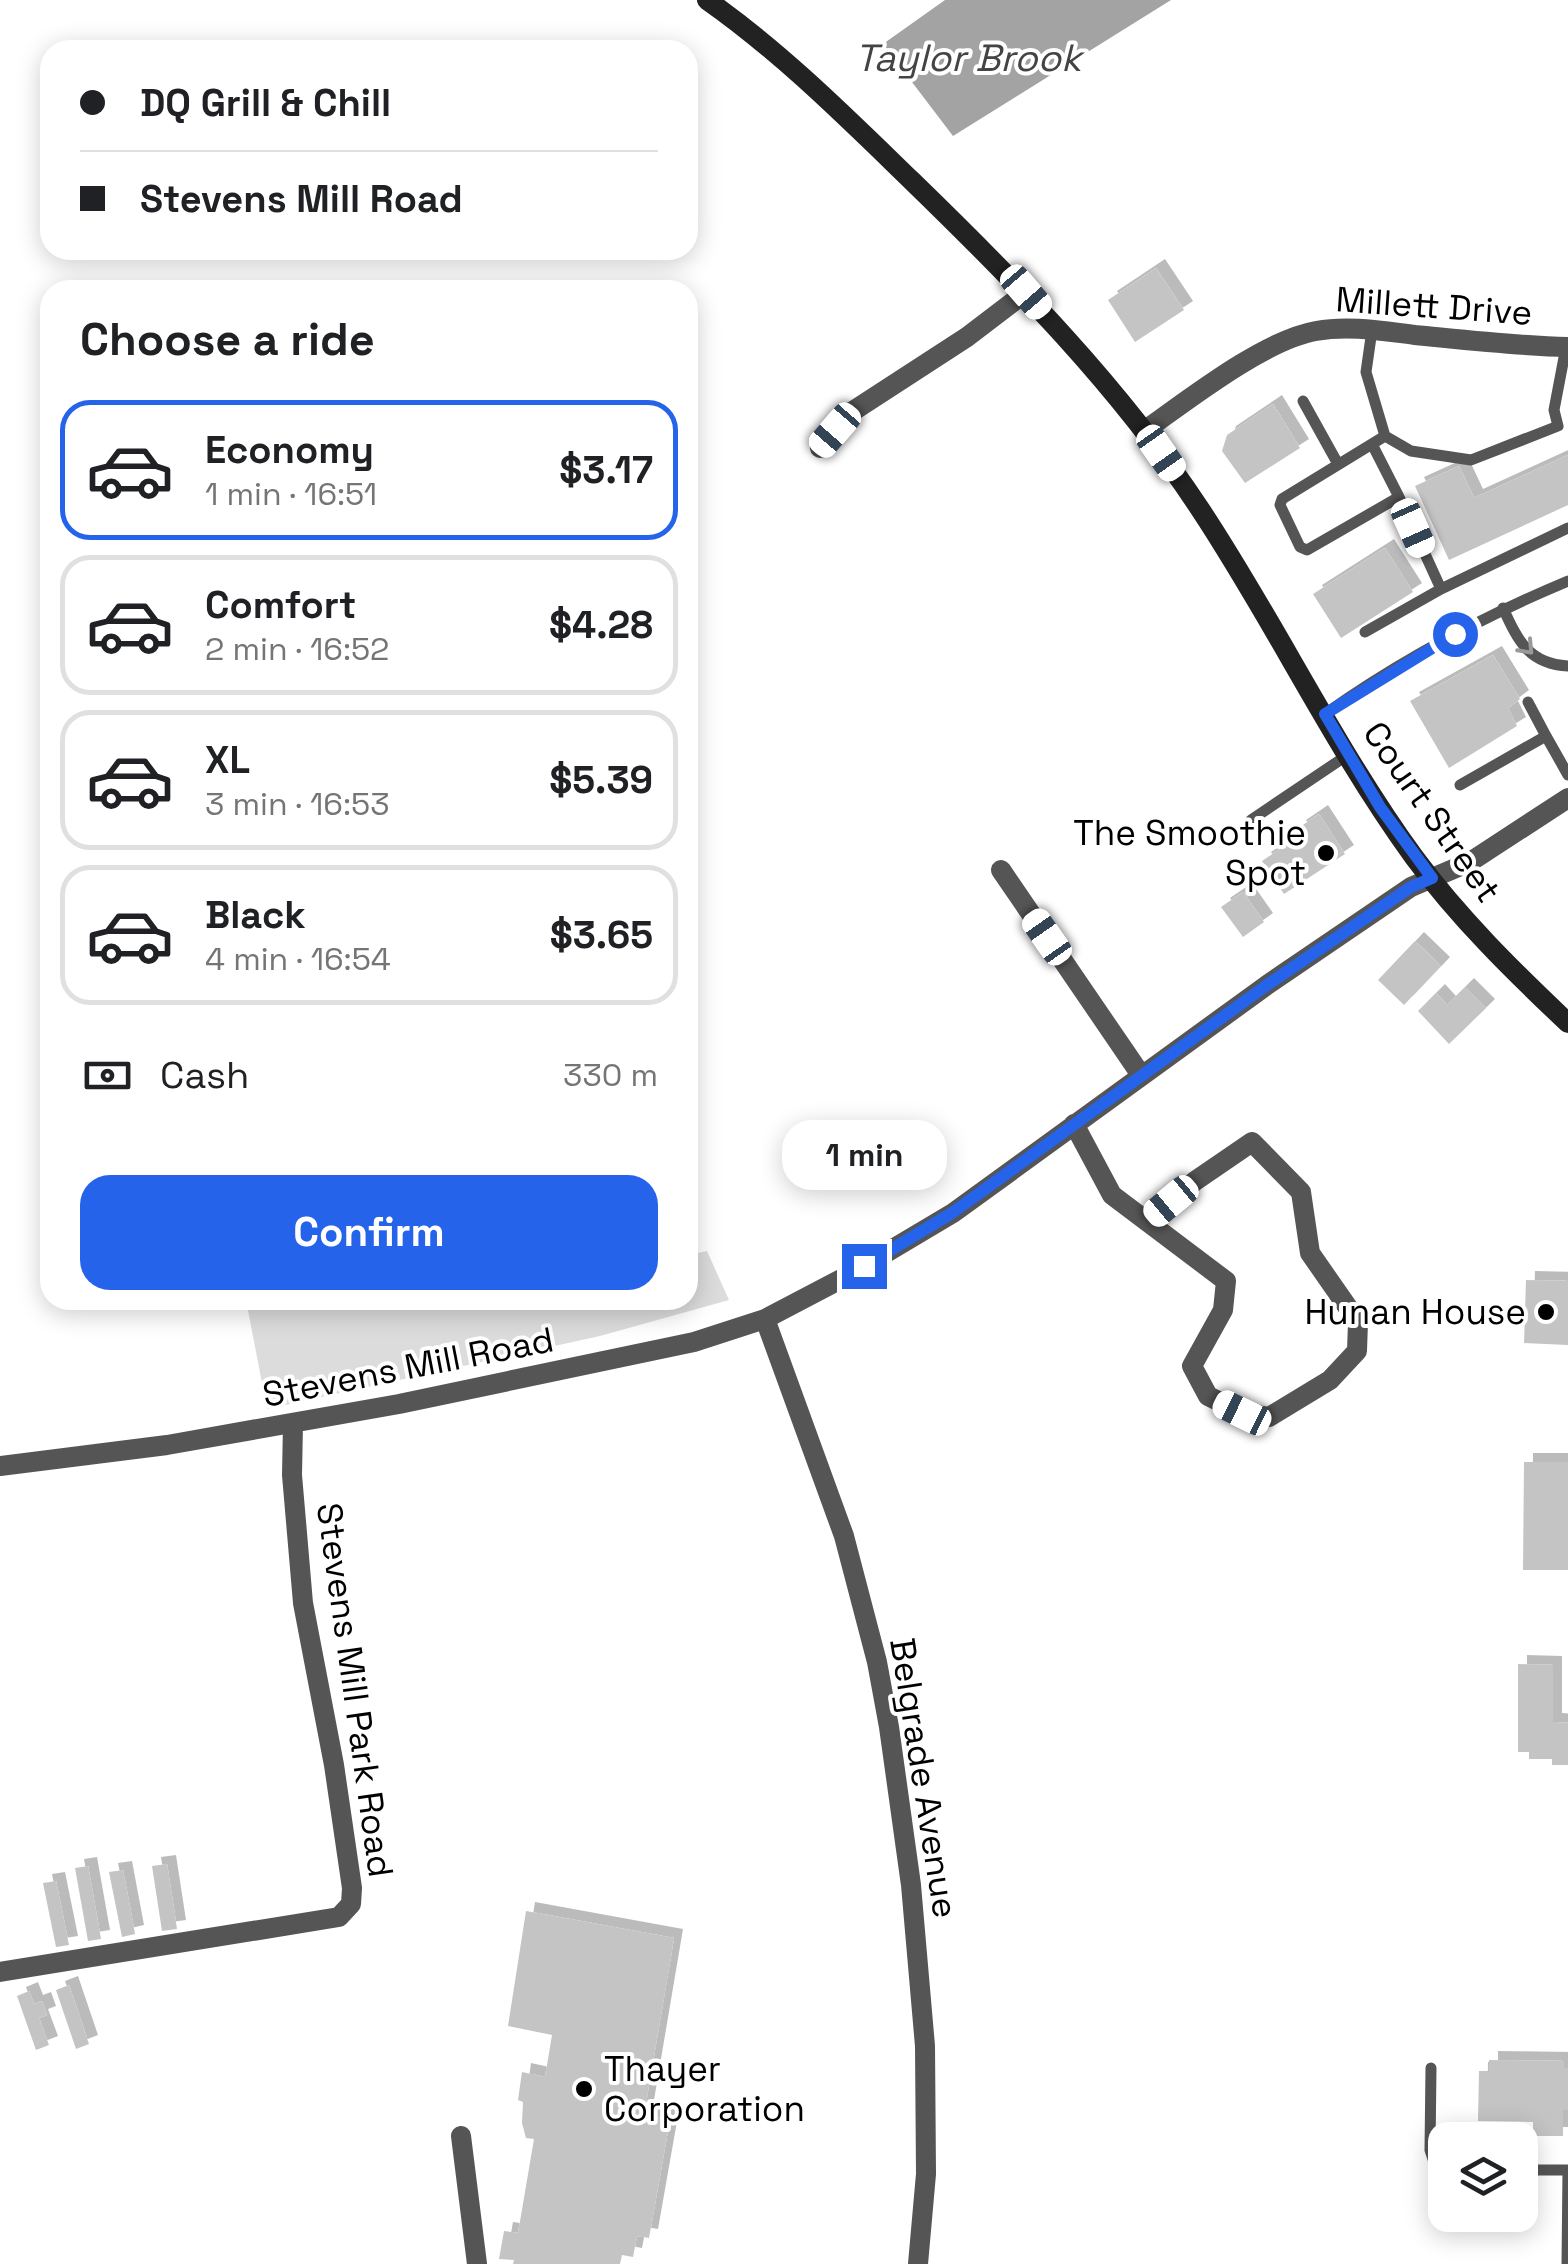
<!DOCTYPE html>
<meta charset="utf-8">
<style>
:root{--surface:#fff;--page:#f6f6f6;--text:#202124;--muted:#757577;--line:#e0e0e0;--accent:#2563eb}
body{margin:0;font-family:"Space Grotesk",sans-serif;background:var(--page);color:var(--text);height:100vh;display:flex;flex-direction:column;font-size:38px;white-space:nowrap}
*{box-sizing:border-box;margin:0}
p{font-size:32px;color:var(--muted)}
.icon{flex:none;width:55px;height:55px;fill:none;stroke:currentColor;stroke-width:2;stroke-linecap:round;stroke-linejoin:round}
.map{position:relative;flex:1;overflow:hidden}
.drawer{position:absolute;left:40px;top:280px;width:658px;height:1030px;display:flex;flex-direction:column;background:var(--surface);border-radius:30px;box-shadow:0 5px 25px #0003}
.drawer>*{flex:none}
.guide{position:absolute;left:40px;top:40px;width:658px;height:220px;border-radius:30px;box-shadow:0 5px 25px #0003;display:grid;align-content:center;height:220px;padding:0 40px;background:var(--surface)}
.controls{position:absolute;left:1428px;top:2122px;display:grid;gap:20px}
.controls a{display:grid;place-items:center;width:110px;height:110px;border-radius:20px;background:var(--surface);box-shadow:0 5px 25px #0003;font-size:50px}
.end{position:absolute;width:45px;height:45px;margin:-22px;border:12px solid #2563eb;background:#fff;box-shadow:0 0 0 5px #fff}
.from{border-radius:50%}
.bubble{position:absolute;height:70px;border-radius:30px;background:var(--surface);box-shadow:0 5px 25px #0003;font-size:32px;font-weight:600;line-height:70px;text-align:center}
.car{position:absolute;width:30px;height:60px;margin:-30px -15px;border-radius:12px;box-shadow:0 0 8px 2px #0007;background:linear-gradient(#fff 24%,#345 0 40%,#fff 0 76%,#345 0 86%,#fff 0)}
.guide b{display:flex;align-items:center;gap:35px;height:95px;font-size:38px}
.guide b+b{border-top:2px solid var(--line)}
.guide i{width:25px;height:25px;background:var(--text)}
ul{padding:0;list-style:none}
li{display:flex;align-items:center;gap:30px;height:140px;margin:0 20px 15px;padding:0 20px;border:5px solid var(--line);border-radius:30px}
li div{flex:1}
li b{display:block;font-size:38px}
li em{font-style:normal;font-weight:600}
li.active{border-color:var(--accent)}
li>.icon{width:90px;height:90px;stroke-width:1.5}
h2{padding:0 40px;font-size:45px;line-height:120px}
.pay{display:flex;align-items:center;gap:25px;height:110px;padding:0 40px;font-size:38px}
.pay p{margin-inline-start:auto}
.button{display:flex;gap:20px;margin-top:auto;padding:20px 40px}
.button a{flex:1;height:115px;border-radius:30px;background:var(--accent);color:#fff;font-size:40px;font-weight:600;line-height:115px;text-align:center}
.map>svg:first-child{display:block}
</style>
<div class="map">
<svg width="1568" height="2264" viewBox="0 0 1568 2264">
<defs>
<filter id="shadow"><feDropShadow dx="9" dy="-9" stdDeviation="0" flood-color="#0004"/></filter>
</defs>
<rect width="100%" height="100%" fill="#fff"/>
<path fill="#dcdcdc" d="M707,1251L729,1300L600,1336L267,1409L246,1300H688V1255Z"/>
<path fill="#a3a3a3" d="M945,0H1171L953,136L883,44Z"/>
<path fill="#c4c4c4" filter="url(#shadow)" d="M1156,268L1184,310L1135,342L1108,300Z
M1273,404L1300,448L1245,483L1222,451L1227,435Z
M1568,455V505L1449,560L1415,486L1459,466L1474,498Z
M1385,548L1413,592L1341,638L1313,594Z
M1493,655L1520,699L1508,708L1517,726L1449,768L1410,701Z
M1319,814L1345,854L1284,894L1262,861L1301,835L1297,829Z
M1243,892L1264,922L1243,937L1221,907Z
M1415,941L1441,966L1404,1005L1378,980Z
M1465,987L1486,1008L1449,1044L1418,1011L1436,993L1447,1005Z
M1526,1280L1568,1281V1345L1524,1343Z
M1524,1462H1568V1570H1523Z
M1518,1664L1553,1665V1722L1568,1723V1765H1552V1759H1529V1752H1518Z
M167,1864L177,1929L162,1931L152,1866Z
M88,1866L101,1939L88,1941L75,1868Z
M123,1870L135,1934L122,1937L109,1872Z
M56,1881L69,1945L56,1947L43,1883Z
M526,1911L674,1938L644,2115L670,2119L649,2238L637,2236L633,2257L622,2255L620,2264H513L514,2260L499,2259L504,2231L518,2233L534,2139L526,2138L522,2123L523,2102L518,2100L522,2072L545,2077L552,2035L508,2026Z
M69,1985L89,2044L76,2049L56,1990Z
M29,1991L34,2004L42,2001L47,2015L39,2018L49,2045L36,2050L17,1996Z
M1489,2060L1564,2061V2068H1568V2110H1563V2136H1533V2122L1478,2121L1479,2071H1489Z"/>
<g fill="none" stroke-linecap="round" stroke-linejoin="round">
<path stroke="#555" stroke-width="11" d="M1372,330L1366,372L1385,436L1411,451L1471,460L1558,426L1554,410L1566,347
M1303,401L1338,464
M1372,444L1399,497
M1441,589L1568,528
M1503,608C1518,641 1529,664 1568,666
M1365,632L1441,589L1399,497L1307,550L1300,547L1280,505L1282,499L1385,436
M1528,702L1546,736
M1325,714C1401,660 1482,617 1568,581
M1460,785L1546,736L1568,775
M1251,820L1349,754
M1431,2068L1430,2150L1436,2168L1445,2170
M1520,2170H1567
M1567,2264L1568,2170"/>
<path stroke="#555" stroke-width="20" d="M1144,431C1188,400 1264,340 1316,331C1349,325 1382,331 1415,335C1466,340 1517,346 1568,347
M820,448L850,413L967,337L1026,292
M1001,870L1141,1075
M1074,1124L1112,1195L1226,1281L1223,1310L1192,1366L1208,1396L1243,1413L1269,1417L1330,1380L1357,1351L1358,1322L1310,1253L1301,1192L1252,1142L1195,1181L1148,1222
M765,1319L844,1536L877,1662L889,1727L911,1885L925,2046L926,2174L918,2264
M0,1466L167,1445L399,1404L694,1342L765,1319L847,1276L953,1213L1267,985L1411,887L1470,862L1568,798
M0,1972L339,1917L351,1904L352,1888L334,1765L303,1603L292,1475L293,1424
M461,2136L477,2264"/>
<path stroke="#222" stroke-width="20" d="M707,0C781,52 846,117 911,180C1016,282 1119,386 1200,509C1275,622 1334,747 1414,857C1459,918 1513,971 1568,1023"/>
</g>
<defs><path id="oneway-chevron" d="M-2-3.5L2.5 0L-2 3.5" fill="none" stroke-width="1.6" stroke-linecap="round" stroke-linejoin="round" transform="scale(2.5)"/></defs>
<use stroke="#999" href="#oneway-chevron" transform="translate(1527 648) rotate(47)"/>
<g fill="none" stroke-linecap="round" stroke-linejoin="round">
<path stroke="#2563eb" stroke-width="12" d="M864,1266L952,1213L1267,985L1411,887L1432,878L1380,807L1325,714L1455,634"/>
</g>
<g fill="#000" stroke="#fff" stroke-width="4">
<circle cx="1326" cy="853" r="10"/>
<circle cx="1546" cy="1312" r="10"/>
<circle cx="584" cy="2089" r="10"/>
</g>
<g text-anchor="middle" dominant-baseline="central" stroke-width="8" stroke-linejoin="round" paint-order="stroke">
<g font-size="35" fill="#000" stroke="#fff">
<text transform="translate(1434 306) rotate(4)">Millett Drive</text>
<text transform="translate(1432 812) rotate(55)">Court Street</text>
<text transform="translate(408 1367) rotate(-11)">Stevens Mill Road</text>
<text transform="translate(355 1690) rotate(82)">Stevens Mill Park Road</text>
<text transform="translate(924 1778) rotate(81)">Belgrade Avenue</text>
</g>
<g font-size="35" fill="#000" stroke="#fff" text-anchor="end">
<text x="1306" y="833">The Smoothie<tspan x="1306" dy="40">Spot</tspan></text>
<text x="1526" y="1312">Hunan House</text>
<text x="604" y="2069" text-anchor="start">Thayer<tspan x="604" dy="40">Corporation</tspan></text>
</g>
<g font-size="38" font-style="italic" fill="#444" stroke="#fff">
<text x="968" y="58">Taylor Brook</text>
</g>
</g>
</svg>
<div class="controls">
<a><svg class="icon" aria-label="layers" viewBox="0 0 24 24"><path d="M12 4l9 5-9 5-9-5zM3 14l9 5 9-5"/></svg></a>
</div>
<i class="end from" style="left:1455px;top:634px"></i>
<i class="end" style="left:864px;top:1266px"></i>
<div class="bubble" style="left:782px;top:1120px;width:165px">1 min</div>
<i class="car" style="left:1026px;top:292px;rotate:139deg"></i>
<i class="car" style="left:835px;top:430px;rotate:221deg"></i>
<i class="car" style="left:1161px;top:453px;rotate:145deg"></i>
<i class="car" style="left:1413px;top:528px;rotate:156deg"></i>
<i class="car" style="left:1047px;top:937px;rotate:325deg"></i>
<i class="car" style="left:1171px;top:1201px;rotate:230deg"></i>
<i class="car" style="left:1242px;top:1413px;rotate:296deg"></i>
<div class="guide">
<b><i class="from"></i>DQ Grill &amp; Chill</b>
<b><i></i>Stevens Mill Road</b>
</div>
<section class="drawer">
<h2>Choose a ride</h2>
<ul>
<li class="active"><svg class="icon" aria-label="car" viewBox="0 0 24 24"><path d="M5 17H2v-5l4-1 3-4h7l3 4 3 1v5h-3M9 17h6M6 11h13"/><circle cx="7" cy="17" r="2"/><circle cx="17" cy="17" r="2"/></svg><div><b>Economy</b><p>1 min · 16:51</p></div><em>$3.17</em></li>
<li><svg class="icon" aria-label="car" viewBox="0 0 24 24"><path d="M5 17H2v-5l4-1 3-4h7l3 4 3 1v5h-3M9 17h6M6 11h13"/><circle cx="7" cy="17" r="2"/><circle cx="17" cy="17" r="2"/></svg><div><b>Comfort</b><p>2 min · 16:52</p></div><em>$4.28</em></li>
<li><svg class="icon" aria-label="car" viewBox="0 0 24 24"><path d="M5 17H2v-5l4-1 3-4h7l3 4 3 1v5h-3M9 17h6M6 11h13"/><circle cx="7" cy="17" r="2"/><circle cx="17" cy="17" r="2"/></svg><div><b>XL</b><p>3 min · 16:53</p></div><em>$5.39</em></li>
<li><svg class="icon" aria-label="car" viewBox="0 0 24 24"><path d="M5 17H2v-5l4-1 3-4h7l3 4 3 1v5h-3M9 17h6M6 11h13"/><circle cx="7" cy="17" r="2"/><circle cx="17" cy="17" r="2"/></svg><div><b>Black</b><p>4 min · 16:54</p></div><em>$3.65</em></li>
</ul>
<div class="pay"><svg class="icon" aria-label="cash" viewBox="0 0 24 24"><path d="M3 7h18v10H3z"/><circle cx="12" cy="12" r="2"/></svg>Cash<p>330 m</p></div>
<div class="button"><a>Confirm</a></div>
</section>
</div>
